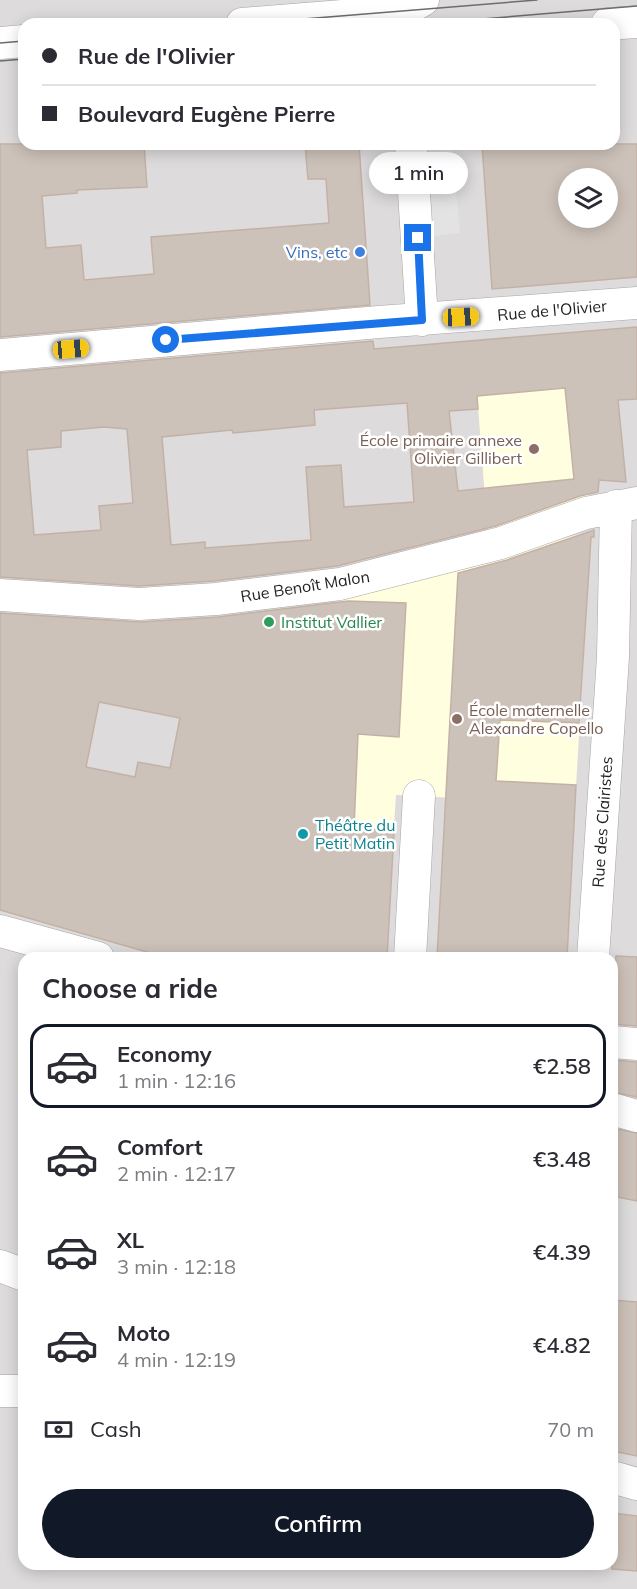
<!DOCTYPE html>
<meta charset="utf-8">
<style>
:root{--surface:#fff;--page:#f7f7f7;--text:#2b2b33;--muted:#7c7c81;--line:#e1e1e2;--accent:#111827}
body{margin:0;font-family:Mulish,sans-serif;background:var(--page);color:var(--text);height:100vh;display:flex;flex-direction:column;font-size:22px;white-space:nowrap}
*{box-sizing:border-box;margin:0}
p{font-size:20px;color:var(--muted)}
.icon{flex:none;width:33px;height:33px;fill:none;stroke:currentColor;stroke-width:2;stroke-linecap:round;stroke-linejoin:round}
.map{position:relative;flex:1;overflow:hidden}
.drawer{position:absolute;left:18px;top:952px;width:600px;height:618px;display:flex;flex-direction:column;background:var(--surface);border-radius:18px;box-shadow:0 3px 15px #0003}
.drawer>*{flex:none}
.top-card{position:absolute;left:18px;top:18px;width:602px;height:132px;border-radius:18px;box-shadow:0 3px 15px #0003;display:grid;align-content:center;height:132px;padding:0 24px;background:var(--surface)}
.tools{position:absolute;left:558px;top:168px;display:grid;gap:12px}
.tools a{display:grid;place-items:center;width:60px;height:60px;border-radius:50%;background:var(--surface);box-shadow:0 3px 15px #0003;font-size:30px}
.end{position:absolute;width:27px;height:27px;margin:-14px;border:8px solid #1a73e8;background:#fff;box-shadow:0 0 0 3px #fff}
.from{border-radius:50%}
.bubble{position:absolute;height:42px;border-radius:21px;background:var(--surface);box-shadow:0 3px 15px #0003;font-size:20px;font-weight:600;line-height:42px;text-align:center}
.car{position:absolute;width:18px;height:36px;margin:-18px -9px;border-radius:8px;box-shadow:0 0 4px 2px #0007;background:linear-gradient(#f5c518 24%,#345 0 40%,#f5c518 0 76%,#345 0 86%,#f5c518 0)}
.top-card b{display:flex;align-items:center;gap:21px;height:57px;font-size:22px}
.top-card b+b{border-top:2px solid var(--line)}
.top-card i{width:15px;height:15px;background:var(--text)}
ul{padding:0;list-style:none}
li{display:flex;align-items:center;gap:18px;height:84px;margin:0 12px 9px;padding:0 12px;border:3px solid transparent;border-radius:18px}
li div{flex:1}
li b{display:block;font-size:22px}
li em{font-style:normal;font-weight:600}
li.active{border-color:var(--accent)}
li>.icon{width:54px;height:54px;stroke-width:1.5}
h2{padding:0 24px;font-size:27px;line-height:72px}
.pay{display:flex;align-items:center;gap:15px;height:66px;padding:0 24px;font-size:22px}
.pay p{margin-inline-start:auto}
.action{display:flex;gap:12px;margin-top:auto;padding:12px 24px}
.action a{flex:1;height:69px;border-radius:36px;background:var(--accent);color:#fff;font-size:24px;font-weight:600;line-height:69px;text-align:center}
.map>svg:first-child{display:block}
</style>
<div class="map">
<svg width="637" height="1589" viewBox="0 0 637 1589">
<rect width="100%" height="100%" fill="#f0ece4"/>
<path fill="#dddbdb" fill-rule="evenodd" d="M0,0H637V1589H0ZM24,24H614V144H24ZM568,178H608V218H568ZM24,958H612V1564H24Z"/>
<path fill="#fffede" d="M578,332L590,501L488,537L473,341Z
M591,531L575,804L396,795L393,841L329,837L339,593L458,567Z"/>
<path fill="#e3e3e3" d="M411,144H452L460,233L418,238Z"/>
<path fill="#cdc2b9" stroke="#c4b1a5" stroke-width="1.5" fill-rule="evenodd" d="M0,144H144L147,187L77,190V193L42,196L46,248L81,245L84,280L154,274L151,237L329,223L326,179H308L305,144H359L370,305L0,337Z
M482,144H637V277L492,289ZM568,178H608V218H568Z
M637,327V399L618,400L626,482L599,480L598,492L580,496L496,526L337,566L214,581L139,586L0,577V373L373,341L374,349ZM565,388L574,479L458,491L449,411L478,409L477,396ZM407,403L414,502L344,507L341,465L306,467L311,540L205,548V542L171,545L162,437L232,430L233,433L315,425L314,410ZM104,427L127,429L133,503L99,506L101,530L34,535L27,450L61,447V431Z
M594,530V537H591L579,723L500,720L496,781L576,785L567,958H437L458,573L507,560Z
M348,601L406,603L399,737L358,734L354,828L394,831L387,958H168L0,910V613L140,622L218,617ZM99,702L180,718L170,768L138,762L135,777L86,767Z
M616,956L637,957V1026L612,1024Z
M612,1060L637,1062V1097L612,1092Z
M612,1128L637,1133V1201L612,1196Z
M612,1300L637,1302V1456L612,1451Z
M612,1513L637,1516V1571L612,1569Z"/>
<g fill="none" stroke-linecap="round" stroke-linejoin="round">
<g stroke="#a6a6a6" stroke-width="33">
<path id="minor" d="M242,24L404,11L423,0
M607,24L637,22
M0,43L24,41
M411,144L422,320
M0,355L379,322L637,303
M0,595L139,604L216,599L340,584L501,543L586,513L637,503
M0,931L98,958
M410,958L419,796
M593,958L613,657L616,506
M612,1042L637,1044
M612,1109L637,1116
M0,1266L24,1275
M0,1391H24
M612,1477L637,1484"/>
</g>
<use href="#minor" stroke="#fff" stroke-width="32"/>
<path stroke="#6d6d6d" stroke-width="1.5" d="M242,24L537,0
M422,24L637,6
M0,43L24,41
M0,61L24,59"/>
</g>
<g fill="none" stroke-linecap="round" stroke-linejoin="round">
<path stroke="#1a73e8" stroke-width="8" d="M166,340L422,320L418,238"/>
</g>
<circle fill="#3f7fe0" stroke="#fff" stroke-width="2" cx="360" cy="252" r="6"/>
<g fill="#8d6e63" stroke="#fff" stroke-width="2">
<circle cx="534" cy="449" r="6"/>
<circle cx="457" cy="719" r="6"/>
</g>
<circle fill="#2e9e5b" stroke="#fff" stroke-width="2" cx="269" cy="622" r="6"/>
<circle fill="#0f9aa8" stroke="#fff" stroke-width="2" cx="303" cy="834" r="6"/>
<g text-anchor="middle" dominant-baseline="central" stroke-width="5" stroke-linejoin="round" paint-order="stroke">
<g font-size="16" fill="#366cbe" stroke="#fff" text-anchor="end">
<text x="348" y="252">Vins, etc</text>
</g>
<g font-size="16" fill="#1f1f1f" stroke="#fff">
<text transform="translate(552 310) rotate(-5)">Rue de l'Olivier</text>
<text transform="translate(305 586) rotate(-9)">Rue Benoît Malon</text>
<text transform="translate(602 822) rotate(-86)">Rue des Clairistes</text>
</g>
<g font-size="16" fill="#785e54" stroke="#fff" text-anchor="end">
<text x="522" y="440">École primaire annexe<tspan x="522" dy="18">Olivier Gillibert</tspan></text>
<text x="469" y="710" text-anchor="start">École maternelle<tspan x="469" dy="18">Alexandre Copello</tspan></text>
</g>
<g font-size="16" fill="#27864d" stroke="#fff" text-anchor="start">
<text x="281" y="622">Institut Vallier</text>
</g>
<g font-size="16" fill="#0d838f" stroke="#fff" text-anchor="start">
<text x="315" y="825">Théâtre du<tspan x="315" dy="18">Petit Matin</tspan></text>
</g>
</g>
</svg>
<div class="tools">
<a><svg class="icon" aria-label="layers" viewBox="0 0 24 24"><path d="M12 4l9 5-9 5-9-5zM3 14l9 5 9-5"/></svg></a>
</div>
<i class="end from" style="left:166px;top:340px"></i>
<i class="end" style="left:418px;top:238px"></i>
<div class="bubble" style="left:369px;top:152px;width:99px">1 min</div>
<i class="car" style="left:461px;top:317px;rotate:87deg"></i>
<i class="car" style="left:71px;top:349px;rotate:85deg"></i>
<div class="top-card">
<b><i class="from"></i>Rue de l'Olivier</b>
<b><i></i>Boulevard Eugène Pierre</b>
</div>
<section class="drawer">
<h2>Choose a ride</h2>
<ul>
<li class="active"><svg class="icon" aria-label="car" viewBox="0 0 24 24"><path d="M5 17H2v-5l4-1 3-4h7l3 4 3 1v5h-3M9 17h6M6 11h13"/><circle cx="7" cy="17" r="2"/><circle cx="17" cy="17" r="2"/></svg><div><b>Economy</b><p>1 min · 12:16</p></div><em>€2.58</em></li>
<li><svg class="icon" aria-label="car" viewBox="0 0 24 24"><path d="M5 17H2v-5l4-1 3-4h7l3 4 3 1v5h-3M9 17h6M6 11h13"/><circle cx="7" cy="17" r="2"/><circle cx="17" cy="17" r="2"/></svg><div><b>Comfort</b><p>2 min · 12:17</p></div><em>€3.48</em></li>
<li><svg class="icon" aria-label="car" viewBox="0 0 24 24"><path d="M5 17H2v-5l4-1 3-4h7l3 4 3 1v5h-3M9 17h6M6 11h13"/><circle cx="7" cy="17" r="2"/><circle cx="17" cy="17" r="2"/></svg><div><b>XL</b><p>3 min · 12:18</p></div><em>€4.39</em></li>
<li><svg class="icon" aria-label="car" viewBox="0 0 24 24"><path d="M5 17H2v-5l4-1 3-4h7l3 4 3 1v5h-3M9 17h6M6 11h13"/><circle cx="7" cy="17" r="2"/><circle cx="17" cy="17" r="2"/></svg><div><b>Moto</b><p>4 min · 12:19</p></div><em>€4.82</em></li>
</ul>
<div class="pay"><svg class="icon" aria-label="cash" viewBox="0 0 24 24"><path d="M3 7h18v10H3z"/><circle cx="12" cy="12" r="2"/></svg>Cash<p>70 m</p></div>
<div class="action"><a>Confirm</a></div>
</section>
</div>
